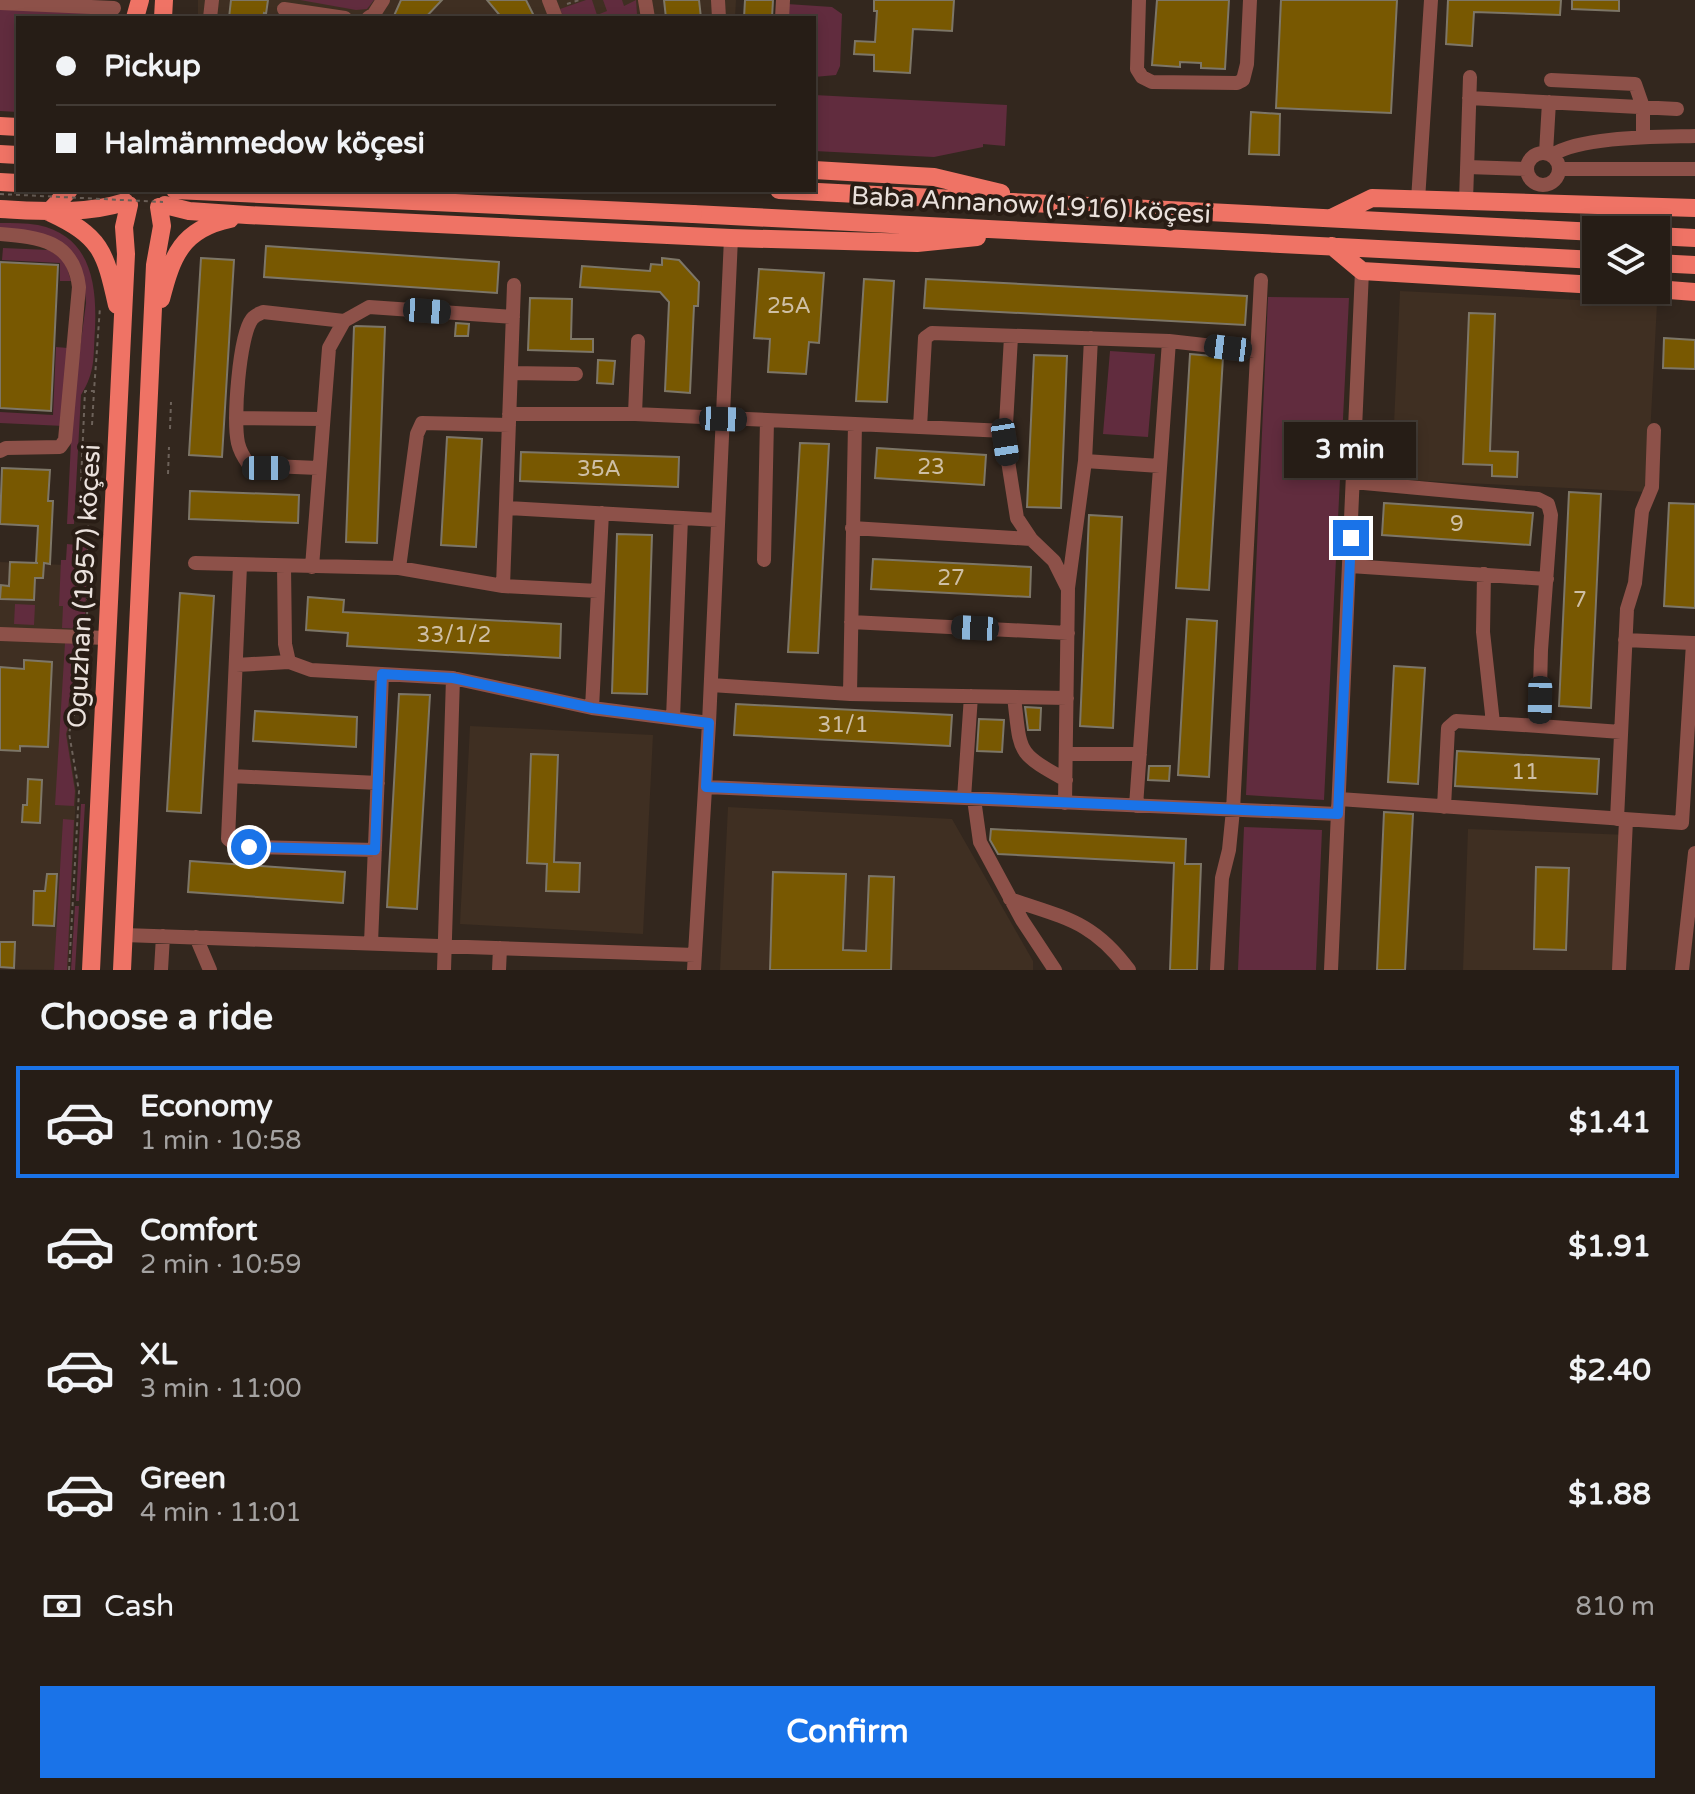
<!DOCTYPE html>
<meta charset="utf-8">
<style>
:root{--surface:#261d16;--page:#322a23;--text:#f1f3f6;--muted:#a4a2a1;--line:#423b35;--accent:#1a73e8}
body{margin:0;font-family:"Varela Round",sans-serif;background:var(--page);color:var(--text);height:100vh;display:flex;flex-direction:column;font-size:30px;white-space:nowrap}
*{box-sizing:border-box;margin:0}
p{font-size:26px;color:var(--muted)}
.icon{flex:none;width:44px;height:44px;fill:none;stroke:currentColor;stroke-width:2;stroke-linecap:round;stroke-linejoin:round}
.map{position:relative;height:970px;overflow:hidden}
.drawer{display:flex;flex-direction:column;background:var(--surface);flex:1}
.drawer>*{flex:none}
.hud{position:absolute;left:16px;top:16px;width:800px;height:176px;border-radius:0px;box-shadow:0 4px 12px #0003,0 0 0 2px var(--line);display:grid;align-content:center;height:176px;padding:0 40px;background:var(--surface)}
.controls{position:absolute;left:1582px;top:216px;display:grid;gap:16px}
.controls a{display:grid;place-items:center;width:88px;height:88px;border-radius:0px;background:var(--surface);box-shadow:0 4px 12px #0003,0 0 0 2px var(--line);font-size:40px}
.end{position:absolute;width:36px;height:36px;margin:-18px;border:10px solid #1a73e8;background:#fff;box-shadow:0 0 0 4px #fff}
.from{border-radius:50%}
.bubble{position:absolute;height:56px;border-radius:0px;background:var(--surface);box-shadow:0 4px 12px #0003,0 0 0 2px var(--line);font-size:26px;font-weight:700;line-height:56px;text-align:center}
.car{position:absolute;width:24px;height:48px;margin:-24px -12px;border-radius:10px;box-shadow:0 0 6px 2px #0007;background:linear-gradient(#222 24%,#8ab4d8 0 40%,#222 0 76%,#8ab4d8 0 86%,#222 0)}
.hud b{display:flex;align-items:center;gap:28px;height:76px;font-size:30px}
.hud b+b{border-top:2px solid var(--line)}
.hud i{width:20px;height:20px;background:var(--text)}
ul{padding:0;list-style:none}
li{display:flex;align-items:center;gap:24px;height:112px;margin:0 16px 12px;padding:0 24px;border:4px solid transparent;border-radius:0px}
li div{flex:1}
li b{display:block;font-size:30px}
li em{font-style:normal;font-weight:700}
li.active{border-color:var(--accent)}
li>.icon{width:72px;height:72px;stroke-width:1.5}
h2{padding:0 40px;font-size:36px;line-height:96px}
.pay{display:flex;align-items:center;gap:20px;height:88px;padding:0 40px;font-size:30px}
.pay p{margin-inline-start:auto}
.action{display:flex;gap:16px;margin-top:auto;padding:16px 40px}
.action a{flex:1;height:92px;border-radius:0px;background:var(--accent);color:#fff;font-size:32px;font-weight:700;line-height:92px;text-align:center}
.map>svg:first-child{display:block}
</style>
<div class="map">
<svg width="1695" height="970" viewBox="0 0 1695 970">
<rect width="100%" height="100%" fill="#33271e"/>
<path fill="#3f2f22" d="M198,0H736L735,18H198Z
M1400,291L1657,304L1647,492L1408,480L1409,447L1393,446Z
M0,562L87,566L83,675L67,734L76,791L68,970L0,969Z
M470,726L653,735L643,934L460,924Z
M728,807L952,819L1033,961V970H720Z
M1468,829L1630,835L1625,970H1463Z"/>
<path fill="#612c3e" d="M300,0H374L367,9L356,10Z
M586,0H592L597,15L607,11L603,0H622L624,6L636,0L637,14L633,18H564L560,9Z
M787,4L832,7L842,14L840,66L836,75L814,77V18H787Z
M0,6L111,11L110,18H18V112L0,111Z
M814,95L1007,105L1005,146L983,144V147L934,157L814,151Z
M0,223C12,223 25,223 38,225C91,236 97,284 95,329C93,357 96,371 81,395L74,524H67L73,401L86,303L84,280L75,259L0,229Z
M3,248L49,250L65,261L71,281H60V263L2,260Z
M1268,297L1349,298L1324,800L1246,795Z
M56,347L68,348L64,426L0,423V412L53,415Z
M1110,351L1155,354L1148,437L1103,434Z
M67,544L87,546L85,629L62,628L63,606H59L61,560H66Z
M15,604L35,605L34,625L14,624Z
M65,643L84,644L82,675L75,699H69L68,710L72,711L66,734L75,791L74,806L55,805Z
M81,804H85L79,901H76Z
M63,819L74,820L67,970H54Z
M1244,827L1322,830L1316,970H1238Z
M75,906H79L75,970H71Z"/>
<path fill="#785801" stroke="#7d7667" stroke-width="2" d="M231,0H268L266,14L264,13L263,18H229Z
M401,0H442L425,18H393Z
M487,0H526L535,18H502Z
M664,0H699L701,18H666Z
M745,0H773L772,18H744Z
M874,0H954L952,31L913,29L910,73L874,71V55L854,54L855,41L875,42L877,11H874Z
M1157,0H1229L1225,69L1201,68V63L1180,62V67L1152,65Z
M1281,0H1397L1391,113L1276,108Z
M1448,0H1561L1560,15L1474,12L1472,46L1446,44Z
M1572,0H1619V11L1572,9Z
M1251,112L1280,114L1279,155L1249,154Z
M266,246L499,262L497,293L264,277Z
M201,258L234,260L222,457L189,455Z
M662,258L679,260L699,282L698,306H694L690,393L665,391L669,302L660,292L580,287L582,266L650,271L651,264L662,265Z
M0,262L58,265L51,411L0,408Z
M759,269L824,273L819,343L809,342L806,374L768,372L770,339L754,338Z
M864,279L894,281L887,402L856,401Z
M926,279L1247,296L1245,325L924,308Z
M530,298L572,299L571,339H593V352L528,350Z
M1469,313L1495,314L1490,451L1518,452L1517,477L1492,476V465L1463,464Z
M456,323L469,324L468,336H455Z
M356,326L385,327L377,543L346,542L354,327Z
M1664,338L1695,340V369L1663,368Z
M1190,354L1223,357L1209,590L1176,588Z
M1034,355L1067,356L1061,508L1027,507Z
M598,360L615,361L613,384L597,383Z
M447,437L482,439L476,547L441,545Z
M800,443L829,444L818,653L788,652Z
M877,448L986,455L984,485L875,478Z
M521,452L679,457L678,487L520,481Z
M2,468L50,470L48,501H53L50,564L44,563L43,578H35L34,600L0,599L1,585L9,586L10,562L38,563H36L38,526L0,524Z
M190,491L299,495L298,523L189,519Z
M1569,492L1601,494L1591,708L1559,706Z
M1384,503L1533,513L1530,545L1382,535Z
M1669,503L1695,504V608L1664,606Z
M1089,515L1122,517L1113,728L1080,726Z
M617,534L652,535L647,694L612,693Z
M873,559L1031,567L1030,597L871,589Z
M180,593L214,596L201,813L167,811Z
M308,597L344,600L343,612L561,624L560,658L347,646L348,633L306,630Z
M1187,619L1217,621L1209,777L1178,775Z
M24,660L52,662L48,747L20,746V751L0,750V667L24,669Z
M1394,666L1425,668L1418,784L1388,782Z
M399,694L430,695L417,909L387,907Z
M736,704L952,715L950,746L734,735Z
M1025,707L1041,708L1040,730H1028Z
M255,711L357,717L356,747L253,741Z
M979,719L1004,720L1002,752L977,751Z
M1457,751L1599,759L1597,794L1455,786Z
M531,754L558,755L554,862L580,863L579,892L546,891L547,864L527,863Z
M1149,766H1170L1169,781L1148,780Z
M28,779L42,780L40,823L22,822L23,805H27Z
M1384,812L1413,814L1405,970H1377Z
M991,829L1186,839L1185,864H1201L1197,970H1170L1174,863L998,854L990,840Z
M190,861L345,872L343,903L188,892Z
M1536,867L1569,868L1566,950L1534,949Z
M773,872L846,874L843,950L866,951L869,876L894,877L891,970H770Z
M47,874H57L54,926L33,925L34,891H45Z
M0,942H15L14,968L0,967Z"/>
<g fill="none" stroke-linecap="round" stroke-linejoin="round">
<path stroke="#6d625a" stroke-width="2" stroke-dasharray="4 4" stroke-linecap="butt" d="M567,4L579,0
M92,425L94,391
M170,429L171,402
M168,474L169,447
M89,481L91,443
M88,529L89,482H81L85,391H94L100,307
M87,624L88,545
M69,970L79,791L69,733L85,676L86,651"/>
<path stroke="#8d5149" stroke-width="14" d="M549,0L556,18
M645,0L648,18
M718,0L719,18
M1139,0L1137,69L1142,77L1152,82L1237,83L1243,80L1247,64L1250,0
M0,3L114,8
M284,9L345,18
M210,18L212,0
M368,18L374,14L383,0
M782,18L783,0
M1551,80L1635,84L1643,107V137
M1469,98L1677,109
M1546,153L1549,102
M1527 169a16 16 0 1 1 32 0a16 16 0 1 1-32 0Z
M1552,155C1582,136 1658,137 1695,136
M1467,167L1527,169
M1559,169H1695
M1418,200L1431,0
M1466,201L1470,77
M0,234C39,237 74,241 79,287L65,440L60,447L6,448L0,451
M1011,337L1005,442L1017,518L1031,539L1054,561L1068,589L1065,803
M511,373L576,374
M509,414H635L855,424
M635,414L638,341
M237,418L322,419
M920,427L925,338L932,333L1169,341L1257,351
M1085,461L1091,338
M318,468L249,465C244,458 240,452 238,443C233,421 239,336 252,319C255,315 259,314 263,312L344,321
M1353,482L1538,499L1548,504L1551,515L1541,650L1539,726L1456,721L1448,728L1444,807
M507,508L718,520
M602,513L592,708L709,723
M852,528L1031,539
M764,560L767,421
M195,563L399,568L503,586L598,591
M240,566L228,839L236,845L249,847L375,850
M284,566L285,644L289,662L311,670L453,678L592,708
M1350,566L1547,579
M312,567L329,348L344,321L369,307L513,317
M399,568L417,434L422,423L509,425
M1484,574L1483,632L1493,723
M503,586L514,285
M1068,588L1085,461L1160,466
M851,622L1068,633
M0,634L107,638
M1625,640L1693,643
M236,665L289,662
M711,685L850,694L855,424L1005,431
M850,694L1067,698
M1014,697C1021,753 1015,752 1066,780
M673,718L681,518
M1539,726L1621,732
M1066,754H1140
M231,776L378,783
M706,787L1338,814
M964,798L971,696
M974,799L980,842L1022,920L1055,970
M1136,806L1169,341
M1338,807L1339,799L1682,823L1693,643H1695
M1617,819L1627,609L1635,583L1642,511L1652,487L1654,430
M1010,899C1065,918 1093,921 1129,970
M124,935L695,955
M196,937L210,970
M371,943L382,674
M161,970L163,936
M444,970L453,678
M499,970L500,948
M694,970L709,723L731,238
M1217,970L1222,878L1229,850L1233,810L1261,280
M1331,970L1362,271
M1619,970L1626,820
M1682,970L1695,853"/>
<path stroke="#ef7365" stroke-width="18" d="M135,18L140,0
M163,18L164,0
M0,126L18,127
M0,154L18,155
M814,170L934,177L1001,193
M0,182L18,183
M779,190L1596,232
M165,205L189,211L247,215L731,238L917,243L977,237
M0,209C42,211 84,215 125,202
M49,212C101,236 105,251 117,305
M49,212L69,190
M693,214L1596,260
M1331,218L1372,198L1695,208
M1656,236L1695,238
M1332,246L1362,271L1596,285
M1656,263L1695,265
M1656,289L1695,292
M161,299C172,256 182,229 230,219
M91,970L126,254L124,227L129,205
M122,970L155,265L162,226L159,207"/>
<path stroke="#6d625a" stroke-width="2" stroke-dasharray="4 4" stroke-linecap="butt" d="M0,194L163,202"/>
<path stroke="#ef7365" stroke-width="18" d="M175,190L693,214"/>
</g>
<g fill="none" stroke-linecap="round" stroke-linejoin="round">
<path stroke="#1a73e8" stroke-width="10" d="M249,847L375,850L382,674L453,678L592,708L709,723L706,787L1338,814L1351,538"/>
</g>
<g text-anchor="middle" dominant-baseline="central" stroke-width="8" stroke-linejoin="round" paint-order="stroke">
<g font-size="22" fill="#cebfa5">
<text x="789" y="306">25A</text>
<text x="931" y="467">23</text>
<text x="599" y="469">35A</text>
<text x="1457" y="524">9</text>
<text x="951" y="578">27</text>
<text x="1580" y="600">7</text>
<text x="454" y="635">33/1/2</text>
<text x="843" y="725">31/1</text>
<text x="1525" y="772">11</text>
</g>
<g font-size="26" fill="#eae1dc" stroke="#291d15">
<text transform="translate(1031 205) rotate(3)">Baba Annanow (1916) köçesi</text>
<text transform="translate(84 586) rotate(-87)">Oguzhan (1957) köçesi</text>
</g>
</g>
</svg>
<div class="controls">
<a><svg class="icon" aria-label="layers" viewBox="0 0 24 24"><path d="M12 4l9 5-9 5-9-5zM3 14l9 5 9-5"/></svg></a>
</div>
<i class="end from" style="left:249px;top:847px"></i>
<i class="end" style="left:1351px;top:538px"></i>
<div class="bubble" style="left:1284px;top:422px;width:132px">3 min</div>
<i class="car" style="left:427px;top:311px;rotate:94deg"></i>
<i class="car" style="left:1228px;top:348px;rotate:277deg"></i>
<i class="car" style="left:723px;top:419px;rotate:92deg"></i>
<i class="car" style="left:1005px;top:442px;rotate:171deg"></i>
<i class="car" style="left:266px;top:468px;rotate:90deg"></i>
<i class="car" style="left:975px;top:628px;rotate:273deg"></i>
<i class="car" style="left:1540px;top:700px;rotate:181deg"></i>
<div class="hud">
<b><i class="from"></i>Pickup</b>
<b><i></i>Halmämmedow köçesi</b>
</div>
</div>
<section class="drawer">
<h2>Choose a ride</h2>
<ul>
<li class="active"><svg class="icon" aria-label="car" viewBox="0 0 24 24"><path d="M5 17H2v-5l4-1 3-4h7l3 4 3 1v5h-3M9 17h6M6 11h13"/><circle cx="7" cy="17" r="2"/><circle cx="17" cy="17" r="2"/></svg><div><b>Economy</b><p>1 min · 10:58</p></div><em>$1.41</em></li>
<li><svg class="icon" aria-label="car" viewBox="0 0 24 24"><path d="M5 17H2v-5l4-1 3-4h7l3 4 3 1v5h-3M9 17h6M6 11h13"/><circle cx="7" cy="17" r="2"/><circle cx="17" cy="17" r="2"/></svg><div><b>Comfort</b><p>2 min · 10:59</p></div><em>$1.91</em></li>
<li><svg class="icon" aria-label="car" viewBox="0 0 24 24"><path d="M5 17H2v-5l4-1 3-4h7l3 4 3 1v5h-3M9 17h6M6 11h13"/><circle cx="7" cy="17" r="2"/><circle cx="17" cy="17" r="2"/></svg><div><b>XL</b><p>3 min · 11:00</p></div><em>$2.40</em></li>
<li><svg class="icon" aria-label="car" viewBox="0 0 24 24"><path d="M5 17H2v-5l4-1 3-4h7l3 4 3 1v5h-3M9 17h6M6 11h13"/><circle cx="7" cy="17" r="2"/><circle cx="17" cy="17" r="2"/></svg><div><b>Green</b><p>4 min · 11:01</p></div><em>$1.88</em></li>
</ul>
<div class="pay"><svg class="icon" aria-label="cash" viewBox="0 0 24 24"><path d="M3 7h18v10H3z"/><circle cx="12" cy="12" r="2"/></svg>Cash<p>810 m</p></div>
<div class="action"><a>Confirm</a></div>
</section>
